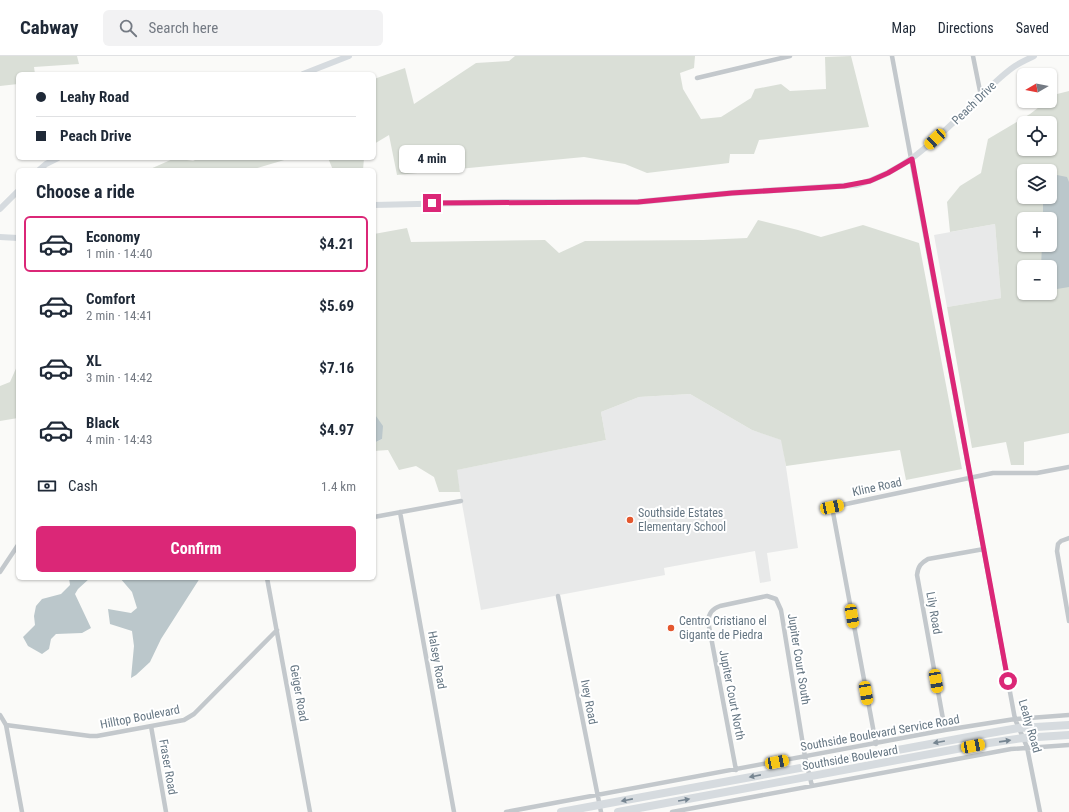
<!DOCTYPE html>
<meta charset="utf-8">
<style>
:root{--surface:#fff;--page:#f2f2f3;--text:#1f2937;--muted:#747a83;--line:#e0e1e3;--accent:#db2777}
body{margin:0;font-family:"Roboto Condensed",sans-serif;background:var(--page);color:var(--text);height:100vh;display:flex;flex-direction:column;font-size:15px;white-space:nowrap}
*{box-sizing:border-box;margin:0}
p{font-size:13px;color:var(--muted)}
.icon{flex:none;width:22px;height:22px;fill:none;stroke:currentColor;stroke-width:2;stroke-linecap:round;stroke-linejoin:round}
.map{position:relative;flex:1;overflow:hidden}
.sheet{position:absolute;left:16px;top:112px;width:360px;height:412px;display:flex;flex-direction:column;background:var(--surface);border-radius:6px;box-shadow:0 1px 3px #0004}
.sheet>*{flex:none}
.banner{position:absolute;left:16px;top:16px;width:360px;height:88px;border-radius:6px;box-shadow:0 1px 3px #0004;display:grid;align-content:center;height:88px;padding:0 20px;background:var(--surface)}
.needle{width:26px;rotate:260deg}
.buttons{position:absolute;left:1017px;top:12px;display:grid;gap:8px}
.buttons a{display:grid;place-items:center;width:40px;height:40px;border-radius:6px;background:var(--surface);box-shadow:0 1px 3px #0004;font-size:20px}
.end{position:absolute;width:18px;height:18px;margin:-9px;border:5px solid #db2777;background:#fff;box-shadow:0 0 0 2px #fff}
.from{border-radius:50%}
.bubble{position:absolute;height:28px;border-radius:6px;background:var(--surface);box-shadow:0 1px 3px #0004;font-size:13px;font-weight:700;line-height:28px;text-align:center}
.car{position:absolute;width:12px;height:24px;margin:-12px -6px;border-radius:5px;box-shadow:0 0 3px 1px #0007;background:linear-gradient(#f5c518 24%,#345 0 40%,#f5c518 0 76%,#345 0 86%,#f5c518 0)}
.banner b{display:flex;align-items:center;gap:14px;height:38px;font-size:15px}
.banner b+b{border-top:1px solid var(--line)}
.banner i{width:10px;height:10px;background:var(--text)}
ul{padding:0;list-style:none}
li{display:flex;align-items:center;gap:12px;height:56px;margin:0 8px 6px;padding:0 12px;border:2px solid transparent;border-radius:6px}
li div{flex:1}
li b{display:block;font-size:15px}
li em{font-style:normal;font-weight:700}
li.current{border-color:var(--accent)}
li>.icon{width:36px;height:36px;stroke-width:1.5}
h2{padding:0 20px;font-size:18px;line-height:48px}
.pay{display:flex;align-items:center;gap:10px;height:44px;padding:0 20px;font-size:15px}
.pay p{margin-inline-start:auto}
.action{display:flex;gap:8px;margin-top:auto;padding:8px 20px}
.action a{flex:1;height:46px;border-radius:6px;background:var(--accent);color:#fff;font-size:16px;font-weight:700;line-height:46px;text-align:center}
header{display:flex;align-items:center;gap:24px;box-sizing:border-box;height:56px;padding:0 20px;background:var(--surface);border-bottom:1px solid var(--line)}
header strong{font-size:19px}
nav{display:flex;gap:22px;margin-inline-start:auto;font-size:14px}
.search{width:280px;height:36px;background:var(--page);display:flex;align-items:center;gap:10px;box-sizing:border-box;padding:0 14px;border-radius:6px;color:var(--muted);font-size:15px}
.map>svg:first-child{display:block}
</style>
<header>
<strong>Cabway</strong>
<div class="search"><svg class="icon" aria-label="search" viewBox="0 0 24 24"><circle cx="10" cy="10" r="6"/><path d="M15 15l6 6"/></svg>Search here</div>
<nav><a>Map</a><a>Directions</a><a>Saved</a></nav>
</header>
<div class="map">
<svg width="1069" height="756" viewBox="0 0 1069 756">
<rect width="100%" height="100%" fill="#fafaf8"/>
<path fill="#e8e9e9" d="M995,168L1001,242L947,251L934,179Z
M690,338L752,374L782,384L798,492L767,497L771,525L760,527L755,495L664,512L665,519L481,554L456,414L606,384L601,356L639,341Z"/>
<path fill="#dadfd7" fill-rule="evenodd" d="M0,0H77L79,8L34,11L35,18H18V28L0,30Z
M515,0H695L694,12L680,17L683,33L701,63L721,61L751,42L755,33L781,28L790,35L826,33L825,1L851,0L869,71L759,84L754,98H730L729,107L647,117L625,108L584,101L397,119L389,79L374,88V23L405,12L414,48L476,7L509,5Z
M1069,35V377L1024,386V409H1011L1006,386L972,392L947,251L1001,242L995,168L950,176L947,146L960,130L981,117L988,83L1030,58L1047,45H1050V43L1057,38ZM1024,67H1050V93H1024ZM1024,115H1050V141H1024ZM1024,163H1050V189H1024ZM1024,211H1050V237H1024Z
M175,102L193,105L199,102H291L251,114H148Z
M328,102H364L363,114H333Z
M758,164L798,174L821,181L863,169L919,187L962,413L906,424L900,394L786,410L781,384L752,374L690,338L639,341L601,356L606,384L457,414L460,436H439L434,421L416,410L399,414L388,394L374,395V387L382,383L376,360H374V178L407,172L411,186L545,184L559,197L585,185L703,184L747,182Z
M18,308V362L0,365V330L10,326Z"/>
<path fill="#bbc7cb" d="M1057,119L1067,121L1069,126V231L1051,234L1050,211H1041L1042,189H1050V163H1043V141H1050V121Z
M374,360H376L383,370L382,383L374,387Z
M69,522H90L78,533L75,538L91,572L82,577L56,578L51,583L49,593L42,598L28,590L23,581L35,569L34,560L36,550L42,543L61,538L70,529Z
M120,522H200L161,583L150,606L136,619L131,622L134,590L132,575L110,568L108,553L131,557L137,552L132,536Z"/>
<g fill="none" stroke-linecap="round" stroke-linejoin="round">
<path stroke="#c3c8cc" stroke-width="4.5" d="M892,0L1015,663L1027,691L1040,756
M973,0L981,40
M697,22L790,0
M400,456L454,756
M374,461L461,445
M1069,482L1061,485L1058,488L1057,495L1069,565
M0,516L18,489
M267,522L310,756
M558,540L601,756
M0,659L6,669L90,680H97L184,664L194,658L277,574
M6,669L22,756
M151,670L166,756
M945,674L917,519C918,510 921,507 928,503L984,493
M876,688L832,451L993,417H1037L1069,411
M736,714L708,565C709,557 712,553 720,550L767,540L776,543L781,554L805,701L812,730
M506,756L945,674L1015,663L1069,659
M672,756L1011,693L1069,689"/>
<path stroke="#d6dbdf" stroke-width="6" d="M303,18L349,0
M39,114L46,108L58,102
M374,149L503,146H638L732,137L856,129C908,116 943,76 981,40C992,29 1003,18 1015,10C1021,6 1028,3 1034,0
M0,153L18,135
M0,181L18,182"/>
<path stroke="#d6dbdf" stroke-width="8" d="M561,756L990,677L1019,672L1069,669
M618,756L989,687L1023,682L1069,679"/>
</g>
<defs><path id="oneway-solid" d="M-6-.8H1V-3.2L6.5 0L1 3.2V.8H-6Z"/></defs>
<g fill="#768591">
<use href="#oneway-solid" transform="translate(1005 685) rotate(-8)"/>
<use href="#oneway-solid" transform="translate(939 686) rotate(170)"/>
<use href="#oneway-solid" transform="translate(755 720) rotate(169)"/>
<use href="#oneway-solid" transform="translate(627 744) rotate(169)"/>
<use href="#oneway-solid" transform="translate(684 744) rotate(-10)"/>
</g>
<g fill="none" stroke-linecap="round" stroke-linejoin="round">
<path stroke="#db2777" stroke-width="5" d="M432,147L638,146L732,137L844,130L870,125L888,117L912,103L1008,625"/>
</g>
<g fill="#e4572e" stroke="#fff" stroke-width="1.5">
<circle cx="630" cy="464" r="4"/>
<circle cx="671" cy="572" r="4"/>
</g>
<g text-anchor="middle" dominant-baseline="central" stroke-width="4" stroke-linejoin="round" paint-order="stroke">
<g font-size="12" fill="#657683" stroke="#fff">
<text transform="translate(974 47) rotate(-44)">Peach Drive</text>
<text transform="translate(877 431) rotate(-12)">Kline Road</text>
<text transform="translate(934 557) rotate(80)">Lily Road</text>
<text transform="translate(799 603) rotate(81)">Jupiter Court South</text>
<text transform="translate(437 604) rotate(80)">Halsey Road</text>
<text transform="translate(299 637) rotate(80)">Geiger Road</text>
<text transform="translate(732 639) rotate(79)">Jupiter Court North</text>
<text transform="translate(589 646) rotate(79)">Ivey Road</text>
<text transform="translate(140 661) rotate(-11)">Hilltop Boulevard</text>
<text transform="translate(1030 670) rotate(74)">Leahy Road</text>
<text transform="translate(880 677) rotate(-10)">Southside Boulevard Service Road</text>
<text transform="translate(850 702) rotate(-10)">Southside Boulevard</text>
<text transform="translate(168 711) rotate(80)">Fraser Road</text>
</g>
<g font-size="12" fill="#657683" stroke="#fff" text-anchor="start">
<text x="638" y="457">Southside Estates<tspan x="638" dy="14">Elementary School</tspan></text>
<text x="679" y="565">Centro Cristiano el<tspan x="679" dy="14">Gigante de Piedra</tspan></text>
</g>
</g>
</svg>
<div class="buttons">
<a><svg class="needle" viewBox="-14 -14 28 28"><path d="M0-13l5 13h-10z" fill="#e53935"/><path d="M0 13l5-13h-10z" fill="#747a83"/></svg></a>
<a><svg class="icon" aria-label="locate" viewBox="0 0 24 24"><circle cx="12" cy="12" r="6"/><path d="M12 2v4M12 18v4M2 12h4M18 12h4"/></svg></a>
<a><svg class="icon" aria-label="layers" viewBox="0 0 24 24"><path d="M12 4l9 5-9 5-9-5zM3 14l9 5 9-5"/></svg></a>
<a>+</a>
<a>−</a>
</div>
<i class="end from" style="left:1008px;top:625px"></i>
<i class="end" style="left:432px;top:147px"></i>
<div class="bubble" style="left:399px;top:89px;width:66px">4 min</div>
<i class="car" style="left:935px;top:83px;rotate:227deg"></i>
<i class="car" style="left:832px;top:451px;rotate:78deg"></i>
<i class="car" style="left:852px;top:560px;rotate:170deg"></i>
<i class="car" style="left:936px;top:625px;rotate:170deg"></i>
<i class="car" style="left:866px;top:637px;rotate:170deg"></i>
<i class="car" style="left:973px;top:690px;rotate:79deg"></i>
<i class="car" style="left:777px;top:706px;rotate:79deg"></i>
<div class="banner">
<b><i class="from"></i>Leahy Road</b>
<b><i></i>Peach Drive</b>
</div>
<section class="sheet">
<h2>Choose a ride</h2>
<ul>
<li class="current"><svg class="icon" aria-label="car" viewBox="0 0 24 24"><path d="M5 17H2v-5l4-1 3-4h7l3 4 3 1v5h-3M9 17h6M6 11h13"/><circle cx="7" cy="17" r="2"/><circle cx="17" cy="17" r="2"/></svg><div><b>Economy</b><p>1 min · 14:40</p></div><em>$4.21</em></li>
<li><svg class="icon" aria-label="car" viewBox="0 0 24 24"><path d="M5 17H2v-5l4-1 3-4h7l3 4 3 1v5h-3M9 17h6M6 11h13"/><circle cx="7" cy="17" r="2"/><circle cx="17" cy="17" r="2"/></svg><div><b>Comfort</b><p>2 min · 14:41</p></div><em>$5.69</em></li>
<li><svg class="icon" aria-label="car" viewBox="0 0 24 24"><path d="M5 17H2v-5l4-1 3-4h7l3 4 3 1v5h-3M9 17h6M6 11h13"/><circle cx="7" cy="17" r="2"/><circle cx="17" cy="17" r="2"/></svg><div><b>XL</b><p>3 min · 14:42</p></div><em>$7.16</em></li>
<li><svg class="icon" aria-label="car" viewBox="0 0 24 24"><path d="M5 17H2v-5l4-1 3-4h7l3 4 3 1v5h-3M9 17h6M6 11h13"/><circle cx="7" cy="17" r="2"/><circle cx="17" cy="17" r="2"/></svg><div><b>Black</b><p>4 min · 14:43</p></div><em>$4.97</em></li>
</ul>
<div class="pay"><svg class="icon" aria-label="cash" viewBox="0 0 24 24"><path d="M3 7h18v10H3z"/><circle cx="12" cy="12" r="2"/></svg>Cash<p>1.4 km</p></div>
<div class="action"><a>Confirm</a></div>
</section>
</div>
